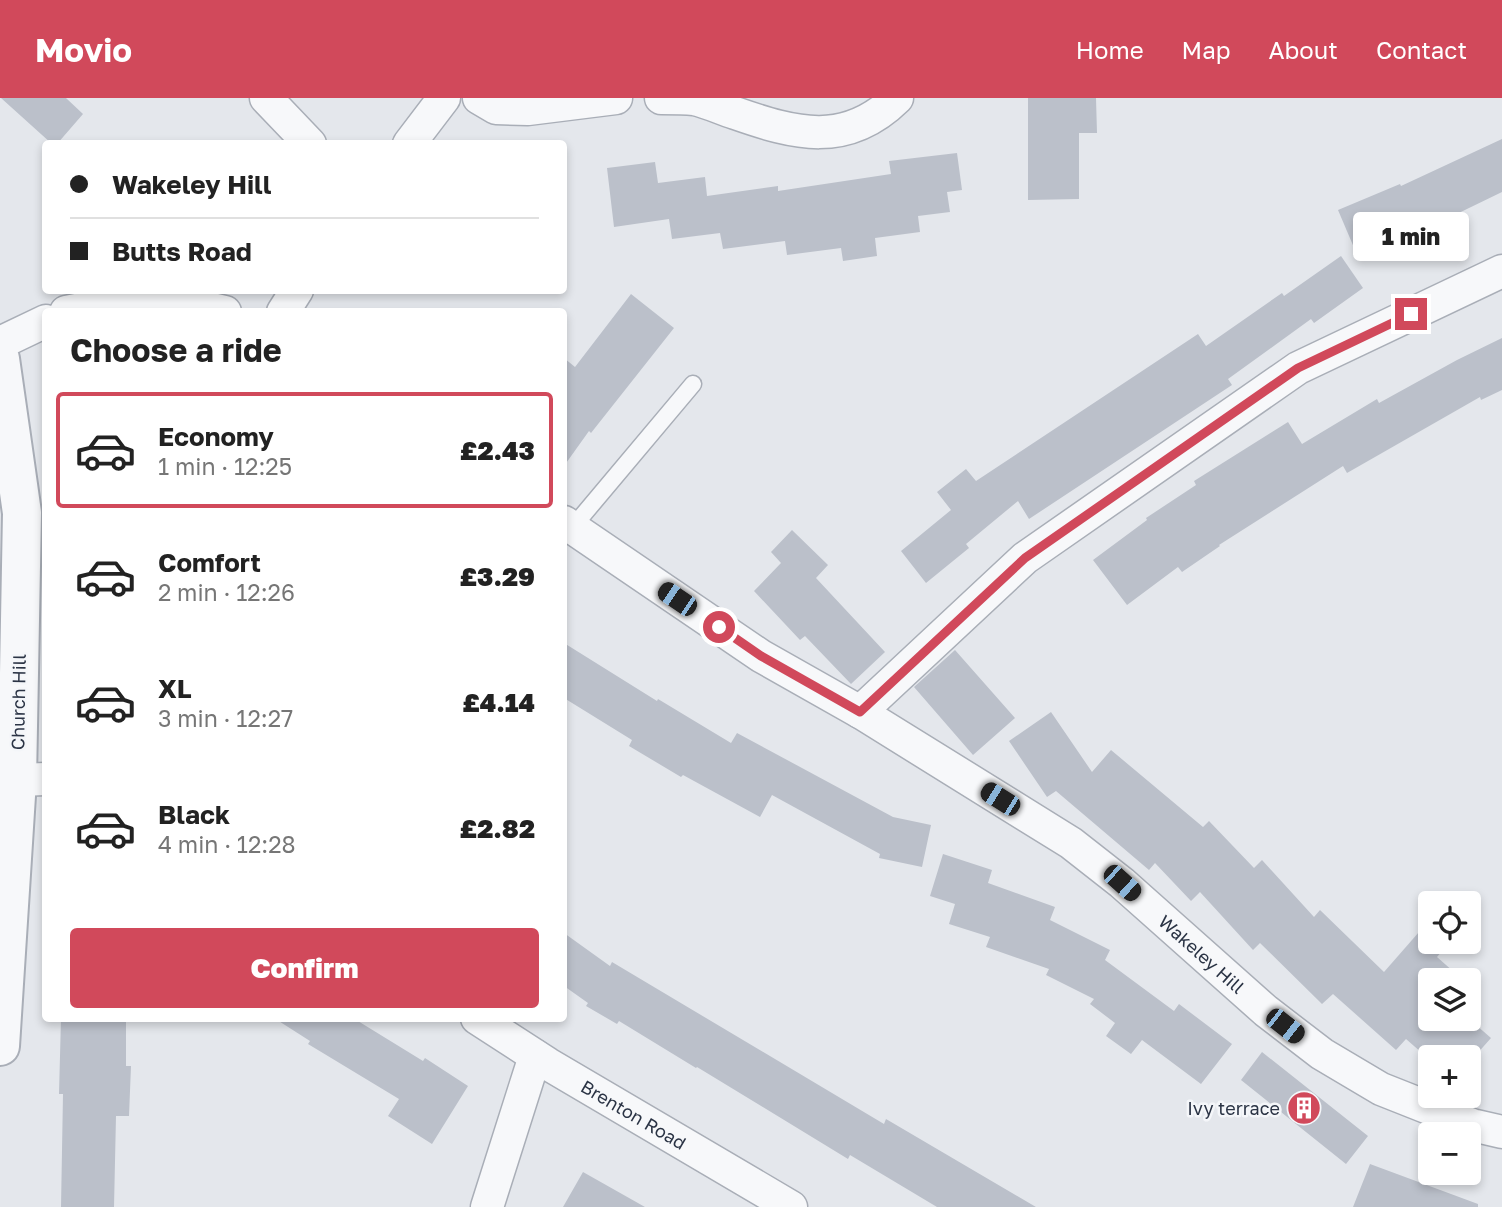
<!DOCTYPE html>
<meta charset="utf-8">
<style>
:root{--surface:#fff;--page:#f6f6f6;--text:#222;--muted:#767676;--line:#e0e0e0;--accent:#d1495b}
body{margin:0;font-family:"Golos Text",sans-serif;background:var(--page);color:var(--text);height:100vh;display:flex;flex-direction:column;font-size:26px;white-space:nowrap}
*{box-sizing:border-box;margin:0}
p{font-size:23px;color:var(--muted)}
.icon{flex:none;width:38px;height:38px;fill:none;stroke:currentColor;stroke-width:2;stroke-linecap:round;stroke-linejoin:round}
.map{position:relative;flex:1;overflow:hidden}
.details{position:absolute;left:42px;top:210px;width:525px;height:714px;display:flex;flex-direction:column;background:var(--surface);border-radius:7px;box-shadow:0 4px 10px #0003}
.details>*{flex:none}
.guide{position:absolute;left:42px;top:42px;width:525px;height:154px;border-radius:7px;box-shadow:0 4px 10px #0003;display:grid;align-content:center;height:154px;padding:0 28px;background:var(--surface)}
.controls{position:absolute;left:1418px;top:793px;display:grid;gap:14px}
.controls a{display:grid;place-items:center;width:63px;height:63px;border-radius:7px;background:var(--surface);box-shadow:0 4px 10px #0003;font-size:35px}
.end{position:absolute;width:32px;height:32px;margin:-16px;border:9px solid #d1495b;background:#fff;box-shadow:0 0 0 4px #fff}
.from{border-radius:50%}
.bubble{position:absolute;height:49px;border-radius:7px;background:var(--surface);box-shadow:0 4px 10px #0003;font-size:23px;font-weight:800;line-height:49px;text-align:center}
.car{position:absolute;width:21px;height:42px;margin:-21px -10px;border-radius:9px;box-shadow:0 0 5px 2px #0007;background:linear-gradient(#222 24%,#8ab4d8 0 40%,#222 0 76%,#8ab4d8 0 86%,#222 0)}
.guide b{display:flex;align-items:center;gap:24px;height:66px;font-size:26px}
.guide b+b{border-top:2px solid var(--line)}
.guide i{width:18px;height:18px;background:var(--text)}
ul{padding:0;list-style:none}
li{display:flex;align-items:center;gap:21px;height:116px;margin:0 14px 10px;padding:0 14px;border:4px solid transparent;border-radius:7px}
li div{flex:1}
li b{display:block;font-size:26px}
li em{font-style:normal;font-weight:800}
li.current{border-color:var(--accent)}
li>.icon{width:63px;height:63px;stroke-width:1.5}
h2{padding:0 28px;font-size:32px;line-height:84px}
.cta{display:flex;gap:14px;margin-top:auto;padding:14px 28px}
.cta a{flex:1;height:80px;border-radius:7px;background:var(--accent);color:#fff;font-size:28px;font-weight:800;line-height:80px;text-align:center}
header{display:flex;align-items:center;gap:42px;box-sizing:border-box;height:98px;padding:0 35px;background:var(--accent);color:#fff}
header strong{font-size:33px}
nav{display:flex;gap:38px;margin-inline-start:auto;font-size:24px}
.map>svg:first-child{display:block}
</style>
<header>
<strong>Movio</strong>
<nav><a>Home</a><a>Map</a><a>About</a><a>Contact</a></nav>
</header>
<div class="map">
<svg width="1502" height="1109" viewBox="0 0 1502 1109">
<rect width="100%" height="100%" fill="#e4e7ec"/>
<path fill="#bbc0ca" d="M1,0H66L83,16L57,46H52Z
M1028,0H1096L1097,35H1079V101L1028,102Z
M1502,41V94L1434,127L1358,159L1338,112L1400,86L1401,88Z
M957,55L962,92L947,94L950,114L918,118L920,134L875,140L877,158L843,163L841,150L787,157L785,143L723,151L720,135L672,141L669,121L614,129L607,70L655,64L658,85L705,79L707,98L778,88V93L891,76L889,63Z
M1341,158L1363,190L1314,225L1311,221L1228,281L1232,287L1029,421L1018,403L966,446L969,450L926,485L901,453L951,412L937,394L966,371L976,383L1198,236L1206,248L1282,195L1284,198Z
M631,196L674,230L591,335L589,333L564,368V260L575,269Z
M1502,240V292L1481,302L1480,299L1347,375L1343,368L1219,447L1220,448L1182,474L1178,469L1127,507L1093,462L1147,422L1146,420L1196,387L1194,383L1288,324L1302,346L1377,301L1379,305L1457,262Z
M792,432L828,467L816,480L885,554L851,586L805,538L800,542L754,493L781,465L771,454Z
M564,545L657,603L658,601L731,645L737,635L893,719L931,727L922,769L879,760L880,756L772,697L760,719L683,677L681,679L629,648L632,642L564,600Z
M955,552L1015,620L973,657L914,589Z
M1051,614L1092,674L1111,652L1203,729L1209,723L1254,770L1262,762L1314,819L1320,812L1384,874L1426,826L1430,829V844H1446L1448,846L1437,859L1463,882H1430V920H1468L1491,940L1468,966V959H1430V962L1406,941L1396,952L1333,896L1322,906L1260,845L1253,852L1200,794L1191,803L1155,765L1149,772L1056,693L1047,699L1009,643Z
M943,756L992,772L988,785L1055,809L1050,822L1110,852L1105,862L1174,913L1179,906L1232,946L1201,986L1142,942L1131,956L1106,938L1115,925L1090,906L1094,901L1046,877L1049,871L986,849L990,839L949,826L955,806L930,798Z
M564,835L610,868L612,864L884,1026L886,1021L1036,1109H937L850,1057L848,1061L697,969L696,970L619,923L617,926L586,908L588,905L564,888Z
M1468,887L1478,895L1468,907Z
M61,920H126V968H131L129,1018H116L114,1109H61L63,996H59Z
M274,920H353L423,963L425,960L468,988L432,1046L388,1018L399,1001L308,946L310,943Z
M1262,954L1368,1038L1346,1066L1241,982Z
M1370,1066L1478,1106V1109H1353Z
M583,1074L645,1109H563Z"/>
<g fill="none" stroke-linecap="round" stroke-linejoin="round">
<g stroke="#a9aeb7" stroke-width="19">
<path id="service" d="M572,430L693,286"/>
</g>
<g stroke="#a9aeb7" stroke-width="35">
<g id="minor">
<path d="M266,0L310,46"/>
<path d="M479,0L496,10L528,11L616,0"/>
<path d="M661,0C672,0 684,0 694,1C708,4 722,11 735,15C795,36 846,50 897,0"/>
<path d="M409,46L444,0"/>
<path d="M66,214L153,197L225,214"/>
<path d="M283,214L297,192"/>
<path d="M0,245L46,223"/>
<path id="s1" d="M564,424L761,558L860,614L1071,745L1122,785L1266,913L1322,956L1381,991L1472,1027L1502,1034"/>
<path d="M860,614L1025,460L1298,270L1502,173"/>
<path d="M17,682L46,681"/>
<path id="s2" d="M477,920L548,966L791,1109"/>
<path d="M487,1109L535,958"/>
</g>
</g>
<g stroke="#a9aeb7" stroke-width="42">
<path id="tertiary" d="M0,261L22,415L17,682L0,948"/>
</g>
<use href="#service" stroke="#f7f8fa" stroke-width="16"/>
<use href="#minor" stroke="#f7f8fa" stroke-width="32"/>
<use href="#tertiary" stroke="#f7f8fa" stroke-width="38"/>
</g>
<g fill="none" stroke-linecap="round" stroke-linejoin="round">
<path stroke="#d1495b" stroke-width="9" d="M719,529L761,558L860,614L1025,460L1298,270L1411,216"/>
</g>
<defs>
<g id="building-disc" transform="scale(1.75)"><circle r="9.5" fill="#d1495b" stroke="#f4f6f9"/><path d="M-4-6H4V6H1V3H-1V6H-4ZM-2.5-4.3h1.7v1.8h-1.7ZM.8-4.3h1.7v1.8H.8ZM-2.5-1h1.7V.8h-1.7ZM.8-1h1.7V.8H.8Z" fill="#fff"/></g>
</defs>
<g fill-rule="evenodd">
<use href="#building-disc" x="1304" y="1010"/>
</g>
<g text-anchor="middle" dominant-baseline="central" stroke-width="5" stroke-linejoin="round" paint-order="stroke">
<g font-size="18" fill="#2b3445" stroke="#f4f6f9">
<text transform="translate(18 604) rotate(-89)">Church Hill</text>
<text stroke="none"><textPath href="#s1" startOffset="772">Wakeley Hill</textPath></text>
<text stroke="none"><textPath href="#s2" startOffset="184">Brenton Road</textPath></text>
</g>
<g font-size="18" fill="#2b3445" stroke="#f4f6f9" text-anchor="end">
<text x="1280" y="1010">Ivy terrace</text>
</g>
</g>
</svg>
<div class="controls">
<a><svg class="icon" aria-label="locate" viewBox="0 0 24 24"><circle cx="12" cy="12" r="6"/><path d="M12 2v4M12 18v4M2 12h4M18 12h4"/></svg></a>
<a><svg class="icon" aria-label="layers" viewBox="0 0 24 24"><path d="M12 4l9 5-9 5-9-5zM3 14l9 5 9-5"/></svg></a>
<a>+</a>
<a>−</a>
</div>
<i class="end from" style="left:719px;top:529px"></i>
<i class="end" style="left:1411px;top:216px"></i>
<div class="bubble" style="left:1353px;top:114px;width:116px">1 min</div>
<i class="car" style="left:677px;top:501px;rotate:304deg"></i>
<i class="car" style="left:1000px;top:701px;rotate:302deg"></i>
<i class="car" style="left:1122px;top:785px;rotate:132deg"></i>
<i class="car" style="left:1285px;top:928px;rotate:128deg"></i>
<div class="guide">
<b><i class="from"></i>Wakeley Hill</b>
<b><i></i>Butts Road</b>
</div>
<section class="details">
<h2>Choose a ride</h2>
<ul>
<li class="current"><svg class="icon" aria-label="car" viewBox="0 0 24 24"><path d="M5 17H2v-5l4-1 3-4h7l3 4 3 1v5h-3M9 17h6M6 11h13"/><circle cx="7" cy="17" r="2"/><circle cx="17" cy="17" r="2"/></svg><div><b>Economy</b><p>1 min · 12:25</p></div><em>£2.43</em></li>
<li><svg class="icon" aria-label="car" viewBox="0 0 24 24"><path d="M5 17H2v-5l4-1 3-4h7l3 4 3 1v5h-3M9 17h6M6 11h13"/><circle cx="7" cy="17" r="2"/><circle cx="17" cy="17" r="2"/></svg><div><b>Comfort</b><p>2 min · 12:26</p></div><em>£3.29</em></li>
<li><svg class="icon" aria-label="car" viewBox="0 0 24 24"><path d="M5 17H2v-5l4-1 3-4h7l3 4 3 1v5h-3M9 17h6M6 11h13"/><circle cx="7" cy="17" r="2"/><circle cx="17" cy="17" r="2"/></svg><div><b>XL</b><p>3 min · 12:27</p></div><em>£4.14</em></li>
<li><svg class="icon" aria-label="car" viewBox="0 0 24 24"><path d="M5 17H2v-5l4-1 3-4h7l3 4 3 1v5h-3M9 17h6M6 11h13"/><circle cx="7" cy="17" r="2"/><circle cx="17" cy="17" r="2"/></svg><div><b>Black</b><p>4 min · 12:28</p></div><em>£2.82</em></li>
</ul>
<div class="cta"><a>Confirm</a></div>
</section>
</div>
